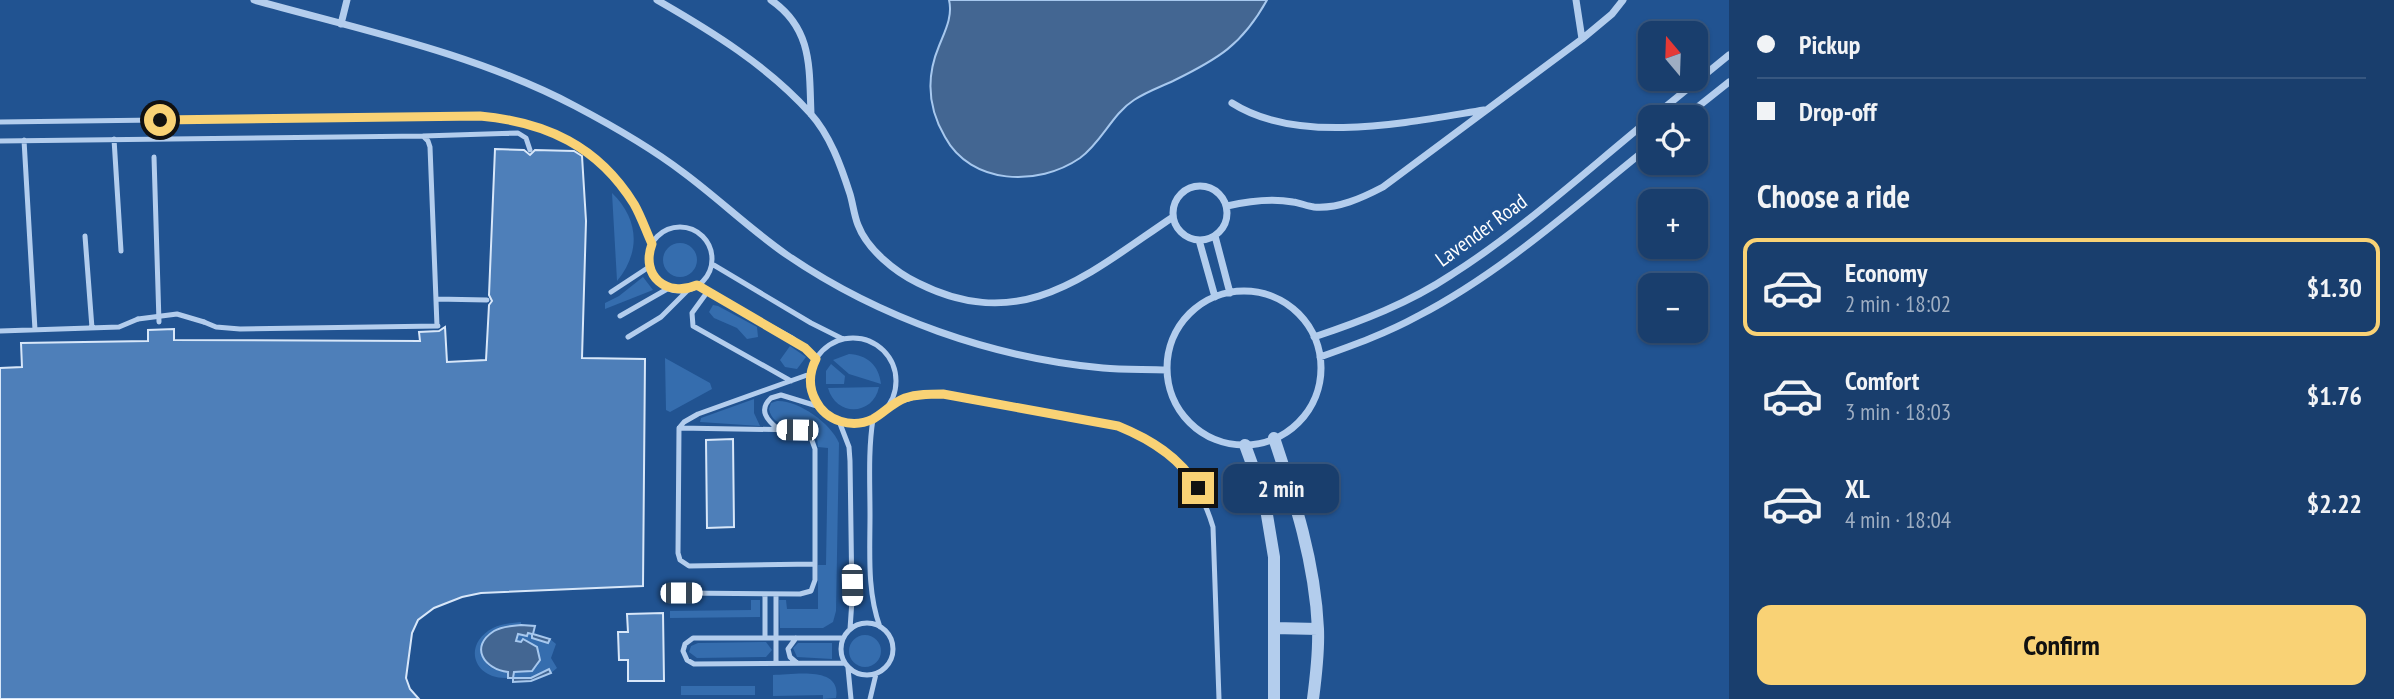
<!DOCTYPE html>
<meta charset="utf-8">
<style>
:root{--surface:#193e6d;--page:#224572;--text:#f1f3f6;--muted:#9faec2;--line:#375780;--accent:#f9d275}
body{margin:0;font-family:"PT Sans Narrow",sans-serif;background:var(--page);color:var(--text);height:100vh;display:flex;flex-direction:column;font-size:26px;white-space:nowrap}
*{box-sizing:border-box;margin:0}
p{font-size:23px;color:var(--muted)}
.icon{flex:none;width:38px;height:38px;fill:none;stroke:currentColor;stroke-width:2;stroke-linecap:round;stroke-linejoin:round}
.map{position:relative;flex:1;overflow:hidden}
.drawer{display:flex;flex-direction:column;background:var(--surface);width:665px}
.drawer>*{flex:none}
.banner{display:grid;align-content:center;height:154px;padding:0 28px;background:var(--surface)}
.needle{width:46px;rotate:341deg}
.tools{position:absolute;left:1638px;top:21px;display:grid;gap:14px}
.tools a{display:grid;place-items:center;width:70px;height:70px;border-radius:14px;background:var(--surface);box-shadow:0 2px 5px #0004,0 0 0 2px var(--line);font-size:35px}
.end{position:absolute;width:32px;height:32px;margin:-16px;border:9px solid #f9d275;background:#111;box-shadow:0 0 0 4px #111}
.from{border-radius:50%}
.bubble{position:absolute;height:49px;border-radius:14px;background:var(--surface);box-shadow:0 2px 5px #0004,0 0 0 2px var(--line);font-size:23px;font-weight:700;line-height:49px;text-align:center}
.car{position:absolute;width:21px;height:42px;margin:-21px -10px;border-radius:9px;box-shadow:0 0 5px 2px #0007;background:linear-gradient(#fff 24%,#345 0 40%,#fff 0 76%,#345 0 86%,#fff 0)}
.banner b{display:flex;align-items:center;gap:24px;height:66px;font-size:26px}
.banner b+b{border-top:2px solid var(--line)}
.banner i{width:18px;height:18px;background:var(--text)}
ul{padding:0;list-style:none}
li{display:flex;align-items:center;gap:21px;height:98px;margin:0 14px 10px;padding:0 14px;border:4px solid transparent;border-radius:14px}
li div{flex:1}
li b{display:block;font-size:26px}
li em{font-style:normal;font-weight:700}
li.on{border-color:var(--accent)}
li>.icon{width:63px;height:63px;stroke-width:1.5}
h2{padding:0 28px;font-size:32px;line-height:84px}
.primary-button{display:flex;gap:14px;margin-top:auto;padding:14px 28px}
.primary-button a{flex:1;height:80px;border-radius:14px;background:var(--accent);color:#111;font-size:28px;font-weight:700;line-height:80px;text-align:center}
main{display:flex;flex:1;min-height:0}
.map>svg:first-child{display:block}
</style>
<main>
<div class="map">
<svg width="1729" height="699" viewBox="0 0 1729 699">
<rect width="100%" height="100%" fill="#215391"/>
<path fill="#356dae" d="M612,193C639,219 641,252 617,281Z
M663 260a17 17 0 1 1 34 0a17 17 0 1 1-34 0Z
M643,277L653,290L605,309V303L619,296Z
M713,305L718,306L757,327L758,337L747,339L737,328L714,318L709,312Z
M790,346L806,357L797,369L785,367L780,360Z
M849,354C867,355 879,365 881,384L849,374L833,360Z
M665,358L710,383L712,389L670,412L666,410Z
M831,364L845,376L844,384H826V371Z
M879,387C873,416 836,417 828,388Z
M754,399V413L760,426L700,422L701,418Z
M777,401C798,400 831,423 839,443L836,611L833,622L823,628H780L779,600H786L787,609H818V565H826L828,448L818,447L817,437L812,428C796,426 773,429 769,409L771,403Z
M751,600H760V617L670,618V611L751,610Z
M521,622V625C510,626 499,628 490,635C478,644 480,661 492,668C497,671 503,671 508,672V678C473,680 462,644 493,628C501,624 511,623 521,622Z
M527,633L533,634L532,638L548,643L550,639L556,644L551,658L557,668L551,673L548,669L531,678H513L514,672C525,673 536,673 540,660L522,643L516,641L518,634L526,636Z
M849 651a16 16 0 1 1 32 0a16 16 0 1 1-32 0Z
M766,642L772,650L766,657L697,658L689,652L691,646L698,643Z
M798,643H832V659L797,657L793,648Z
M773,675C793,675 842,665 836,698L823,699V695L773,696Z
M681,686H755V695H681Z"/>
<path fill="#436692" stroke="#a7c8ee" stroke-width="2" d="M949,0H1267C1242,45 1218,59 1173,81C1160,87 1146,92 1134,100C1112,114 1102,142 1080,158C1038,187 971,185 945,137C928,108 926,77 939,46C945,31 953,16 949,0Z
M521,625L535,626L533,634L550,639L548,643L532,638V634L528,633L527,636L518,634L516,641L521,642L523,639L537,647L540,660L532,671L514,672L513,678H531L549,669L551,673L531,681L513,682V678H508V672C484,669 469,647 494,631C502,626 512,626 521,625Z"/>
<path fill="#4e7fb9" stroke="#d8e7f9" stroke-width="2" d="M495,149L524,150L530,155L535,150L574,151L582,156L586,221L582,358L645,359L643,586L481,593L462,597L434,608L418,620L412,633L406,678L410,689L419,699H0V368L22,367L21,343L148,341V330L174,329V340L420,341L419,332L439,331L445,327L447,362L486,360L489,305L492,301L489,295Z
M733,439L734,527L707,528L706,440Z
M663,613L664,681H628V660H619L618,632H628L627,614Z"/>
<g fill="none" stroke-linecap="round" stroke-linejoin="round">
<path stroke="#b3cded" stroke-width="5" d="M0,122L480,116C545,121 598,147 634,204C641,216 646,231 652,244
M423,136L518,133L526,138L530,150
M114,139L121,251
M24,140L35,330
M0,141L423,136L428,141L430,147L437,326
M154,157L159,322
M648 259a32 32 0 1 1 64 0a32 32 0 1 1-64 0Z
M85,236L92,328
M712,264L811,323L843,339
M697,286L792,338L816,359
M708,291L692,313L693,326L791,381
M611,292L649,267
M436,299L487,300
M620,316L669,288
M204,322L216,327L240,329L438,326
M0,331L119,327L138,319
M628,337L661,317L688,290
M810 381a43 43 0 1 1 86 0a43 43 0 1 1-86 0Z
M810,374L698,414L684,422L679,428L678,553L680,560L689,566L815,564
M887,407C906,398 922,394 943,394L1118,426C1170,447 1197,474 1213,527L1219,699
M873,419C868,451 870,483 870,515C870,553 867,592 880,627
M839,421L849,447L850,461L852,600L850,629
M679,428L802,430L810,435L815,449V580L811,591L800,594L681,593
M778,429C767,420 758,410 771,398L781,395L817,406
M765,594V638
M841 649a26 26 0 1 1 52 0a26 26 0 1 1-52 0Z
M796,638L788,649L790,657L797,663
M843,638H693L685,644L683,651L687,660L694,664L844,663
M776,663V594
M848,668L851,699
M870,699L876,674"/>
<path stroke="#b3cded" stroke-width="7" d="M254,0C362,30 477,54 575,106C613,126 650,147 684,173C719,199 751,230 787,255C879,318 993,358 1103,368C1124,370 1146,369 1167,370
M657,0C711,31 768,66 810,113C830,135 841,166 850,194C853,204 854,215 858,225C867,249 895,272 918,283C1023,336 1089,273 1173,217
M771,0C813,29 809,68 811,114
M1576,0L1582,39
M341,24L347,0
M1232,103C1299,146 1410,122 1484,110
M1653,117L1729,55
M1685,117L1729,82
M1173 213a27 27 0 1 1 54 0a27 27 0 1 1-54 0Z
M1227,206C1249,201 1270,198 1293,202C1300,203 1307,206 1314,207C1338,209 1362,198 1383,187L1582,39L1612,14L1623,0
M1215,236L1230,293
M1199,240L1215,297
M1167 368a77 77 0 1 1 154 0a77 77 0 1 1-154 0Z
M1314,337C1362,321 1409,303 1451,275C1522,230 1585,172 1650,119
M1320,357C1354,345 1387,333 1418,316C1503,272 1576,205 1650,146"/>
<path stroke="#b3cded" stroke-width="12" d="M1274,438C1295,501 1315,562 1318,629C1319,652 1316,676 1313,699
M1245,445L1264,497L1274,557V699
M1274,628L1318,629"/>
<path stroke="#b3cded" stroke-width="5" d="M138,319L177,314L204,322"/>
</g>
<g fill="none" stroke-linecap="round" stroke-linejoin="round">
<path stroke="#f9d275" stroke-width="9" d="M160,120L480,116C546,122 598,146 634,204C641,216 646,231 652,244C640,276 667,298 697,285L805,348L816,359C809,373 808,387 816,401C826,421 852,429 873,419C884,413 892,403 905,398C917,394 930,394 943,394L1118,426C1150,439 1180,457 1198,488"/>
</g>
<g text-anchor="middle" dominant-baseline="central" stroke-width="6" stroke-linejoin="round" paint-order="stroke">
<g font-size="21" fill="#fff" stroke="#215391">
<text transform="translate(1481 230) rotate(-36)">Lavender Road</text>
</g>
</g>
</svg>
<div class="tools">
<a><svg class="needle" viewBox="-14 -14 28 28"><path d="M0-13l5 13h-10z" fill="#e53935"/><path d="M0 13l5-13h-10z" fill="#9faec2"/></svg></a>
<a><svg class="icon" aria-label="locate" viewBox="0 0 24 24"><circle cx="12" cy="12" r="6"/><path d="M12 2v4M12 18v4M2 12h4M18 12h4"/></svg></a>
<a>+</a>
<a>−</a>
</div>
<i class="end from" style="left:160px;top:120px"></i>
<i class="end" style="left:1198px;top:488px"></i>
<div class="bubble" style="left:1223px;top:464px;width:116px">2 min</div>
<i class="car" style="left:797px;top:430px;rotate:271deg"></i>
<i class="car" style="left:852px;top:585px;rotate:179deg"></i>
<i class="car" style="left:681px;top:593px;rotate:90deg"></i>
</div>
<section class="drawer">
<div class="banner">
<b><i class="from"></i>Pickup</b>
<b><i></i>Drop-off</b>
</div>
<h2>Choose a ride</h2>
<ul>
<li class="on"><svg class="icon" aria-label="car" viewBox="0 0 24 24"><path d="M5 17H2v-5l4-1 3-4h7l3 4 3 1v5h-3M9 17h6M6 11h13"/><circle cx="7" cy="17" r="2"/><circle cx="17" cy="17" r="2"/></svg><div><b>Economy</b><p>2 min · 18:02</p></div><em>$1.30</em></li>
<li><svg class="icon" aria-label="car" viewBox="0 0 24 24"><path d="M5 17H2v-5l4-1 3-4h7l3 4 3 1v5h-3M9 17h6M6 11h13"/><circle cx="7" cy="17" r="2"/><circle cx="17" cy="17" r="2"/></svg><div><b>Comfort</b><p>3 min · 18:03</p></div><em>$1.76</em></li>
<li><svg class="icon" aria-label="car" viewBox="0 0 24 24"><path d="M5 17H2v-5l4-1 3-4h7l3 4 3 1v5h-3M9 17h6M6 11h13"/><circle cx="7" cy="17" r="2"/><circle cx="17" cy="17" r="2"/></svg><div><b>XL</b><p>4 min · 18:04</p></div><em>$2.22</em></li>
</ul>
<div class="primary-button"><a>Confirm</a></div>
</section>
</main>
